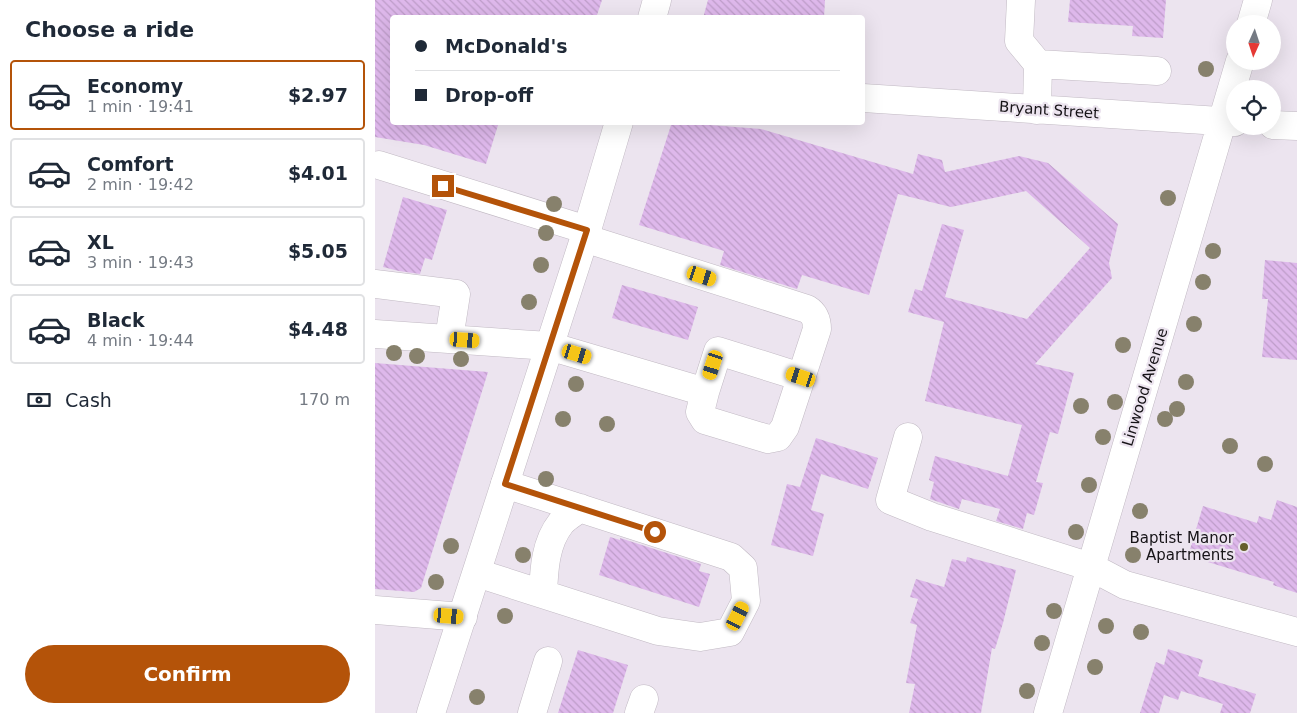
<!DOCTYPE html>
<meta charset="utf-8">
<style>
:root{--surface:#fff;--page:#f2f2f3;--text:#1f2937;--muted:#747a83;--line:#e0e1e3;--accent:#b45309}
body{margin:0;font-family:"DejaVu Sans",sans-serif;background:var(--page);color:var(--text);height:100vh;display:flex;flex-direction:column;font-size:19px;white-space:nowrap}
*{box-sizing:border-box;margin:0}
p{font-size:16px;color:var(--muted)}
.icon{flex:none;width:28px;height:28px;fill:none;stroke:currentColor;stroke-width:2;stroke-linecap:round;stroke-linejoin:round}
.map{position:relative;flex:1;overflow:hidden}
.drawer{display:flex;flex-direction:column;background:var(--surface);width:375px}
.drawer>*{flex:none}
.top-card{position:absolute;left:15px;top:15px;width:475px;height:110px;border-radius:5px;box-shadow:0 5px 20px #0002;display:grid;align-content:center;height:110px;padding:0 25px;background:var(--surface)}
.needle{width:32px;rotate:183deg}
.fabs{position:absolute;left:851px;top:15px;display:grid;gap:10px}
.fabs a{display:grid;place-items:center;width:55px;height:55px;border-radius:50%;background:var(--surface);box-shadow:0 5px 20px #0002;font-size:25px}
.end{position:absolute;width:22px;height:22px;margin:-11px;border:6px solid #b45309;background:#fff;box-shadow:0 0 0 2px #fff}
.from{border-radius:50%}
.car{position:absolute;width:15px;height:30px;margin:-15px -8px;border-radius:6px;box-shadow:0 0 4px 1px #0007;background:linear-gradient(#f5c518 24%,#345 0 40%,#f5c518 0 76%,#345 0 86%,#f5c518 0)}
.top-card b{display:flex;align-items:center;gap:18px;height:48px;font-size:19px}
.top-card b+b{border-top:1px solid var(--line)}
.top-card i{width:12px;height:12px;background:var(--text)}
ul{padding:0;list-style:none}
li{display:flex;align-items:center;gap:15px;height:70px;margin:0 10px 8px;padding:0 15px;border:2px solid var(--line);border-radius:5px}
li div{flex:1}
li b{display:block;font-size:19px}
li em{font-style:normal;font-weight:800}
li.active{border-color:var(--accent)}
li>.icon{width:45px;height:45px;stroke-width:1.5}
h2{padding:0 25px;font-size:22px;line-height:60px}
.pay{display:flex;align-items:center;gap:12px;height:55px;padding:0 25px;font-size:19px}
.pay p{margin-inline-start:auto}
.cta{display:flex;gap:10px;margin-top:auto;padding:10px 25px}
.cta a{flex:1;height:58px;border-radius:30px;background:var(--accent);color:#fff;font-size:20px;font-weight:800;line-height:58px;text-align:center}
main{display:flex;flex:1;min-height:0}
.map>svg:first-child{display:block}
</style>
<main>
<section class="drawer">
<h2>Choose a ride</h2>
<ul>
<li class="active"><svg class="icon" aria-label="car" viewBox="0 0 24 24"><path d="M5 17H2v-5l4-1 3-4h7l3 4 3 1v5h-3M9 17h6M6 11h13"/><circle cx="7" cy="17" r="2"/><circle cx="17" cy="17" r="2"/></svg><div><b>Economy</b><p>1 min · 19:41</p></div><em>$2.97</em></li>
<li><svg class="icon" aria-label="car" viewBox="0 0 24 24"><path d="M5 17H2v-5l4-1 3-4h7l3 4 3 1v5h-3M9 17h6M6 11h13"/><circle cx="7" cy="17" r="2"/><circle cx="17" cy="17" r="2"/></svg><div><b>Comfort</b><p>2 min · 19:42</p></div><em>$4.01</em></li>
<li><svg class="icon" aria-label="car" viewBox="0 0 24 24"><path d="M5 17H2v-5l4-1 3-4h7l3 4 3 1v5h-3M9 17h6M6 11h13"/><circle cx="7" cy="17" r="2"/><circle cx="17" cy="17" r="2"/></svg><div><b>XL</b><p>3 min · 19:43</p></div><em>$5.05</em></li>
<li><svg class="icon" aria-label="car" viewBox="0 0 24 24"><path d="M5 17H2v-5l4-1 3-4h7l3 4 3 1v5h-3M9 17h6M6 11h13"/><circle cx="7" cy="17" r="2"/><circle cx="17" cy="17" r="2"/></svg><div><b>Black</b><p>4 min · 19:44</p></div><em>$4.48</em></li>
</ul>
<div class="pay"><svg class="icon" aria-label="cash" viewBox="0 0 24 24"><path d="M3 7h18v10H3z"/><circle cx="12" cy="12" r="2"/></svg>Cash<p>170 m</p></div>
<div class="cta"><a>Confirm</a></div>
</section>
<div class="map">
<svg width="922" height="713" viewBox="0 0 922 713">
<defs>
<pattern id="building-back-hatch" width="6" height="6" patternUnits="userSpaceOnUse" patternTransform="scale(1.25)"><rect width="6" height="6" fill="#deb8eb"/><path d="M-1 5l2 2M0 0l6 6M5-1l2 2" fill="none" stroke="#be9dc9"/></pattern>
</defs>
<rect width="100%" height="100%" fill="#ece4ef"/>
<path fill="url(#building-back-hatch)" d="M0,0H227L221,18H18V122H124L111,164L49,145L0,137Z
M333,0H450L449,18H328Z
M695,0H791L788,38L757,36L758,26L693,22Z
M297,122L386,129L538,174L543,154L567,160L570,172L644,156L673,163L743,224L734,263L737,278L660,364L699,373L683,434L675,432L661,482L668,483L659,515L652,513L648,529L621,521L625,509L587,499L584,509L555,499L559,482L554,480L560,456L633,476L647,425L550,401L569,322L533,312L540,289L547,291L567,224L589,230L570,297L652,319L715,248L651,191L576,207L523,194L494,295L427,275L422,289L345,265L349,251L264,225Z
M28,197L72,210L57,260L50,258L45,274L24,271L8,267Z
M890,260L922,263V360L887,357L893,299H887Z
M247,285L323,307L313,340L237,318Z
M0,363L113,372L46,588L39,592L0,589Z
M441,438L503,458L493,489L446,474L436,510L449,514L438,556L396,545L412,484L425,487Z
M902,500L922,507V593L898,585L899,582L813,556L828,506L882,523L884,516L896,520Z
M235,537L245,540V538L326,564L324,571L335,574L324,607L224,575Z
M592,557L641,570L628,623L620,649L617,648L606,713H534L540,684L531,683L542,625L535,623L543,599L535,597L541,579L569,587L577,559L591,562Z
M793,649L828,660L823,676L881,694L875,713H845L848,704L806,691L803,700L789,695L784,713H765L781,662L789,665Z
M203,650L253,665L238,713H183Z"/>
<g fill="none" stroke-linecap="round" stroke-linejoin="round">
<g stroke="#c1b9c3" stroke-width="29">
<path id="minor" d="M646,0L644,41L663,64L662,110
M876,24L883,0
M663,64L782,71
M488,98L860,122
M898,125L922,126
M4,165L212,230
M0,284L81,294L74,339
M0,334L174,346L330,392L325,412L330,420L393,439L403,437L410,427L442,329C442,320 440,314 432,309L209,238
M330,392L343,351L426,377
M533,437L515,500L557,517L716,567L750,585L922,632
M102,573L283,631L325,637L355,632L371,601L368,568L356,557L130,484
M168,594C169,570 170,543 186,523C191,517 199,513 205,508
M0,610L88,617
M157,713L173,661
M264,713L269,699
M673,713L865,61"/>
</g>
<g stroke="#c1b9c3" stroke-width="29">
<path id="major" d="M277,18L282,0
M56,713L212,230L244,122"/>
</g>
<use href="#minor" stroke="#fff" stroke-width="28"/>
<use href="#major" stroke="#fff" stroke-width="28"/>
</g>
<g fill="#87816c">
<circle cx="831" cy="69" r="8"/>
<circle cx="793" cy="198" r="8"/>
<circle cx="179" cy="204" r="8"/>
<circle cx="171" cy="233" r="8"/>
<circle cx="838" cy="251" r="8"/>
<circle cx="166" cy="265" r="8"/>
<circle cx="828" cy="282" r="8"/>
<circle cx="154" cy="302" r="8"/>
<circle cx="819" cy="324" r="8"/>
<circle cx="748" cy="345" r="8"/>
<circle cx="19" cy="353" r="8"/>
<circle cx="42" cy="356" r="8"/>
<circle cx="86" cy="359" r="8"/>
<circle cx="811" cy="382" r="8"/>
<circle cx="201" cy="384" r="8"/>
<circle cx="740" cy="402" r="8"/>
<circle cx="706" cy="406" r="8"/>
<circle cx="802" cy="409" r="8"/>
<circle cx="188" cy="419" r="8"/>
<circle cx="790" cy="419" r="8"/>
<circle cx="232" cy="424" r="8"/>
<circle cx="728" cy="437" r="8"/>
<circle cx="855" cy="446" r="8"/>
<circle cx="890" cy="464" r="8"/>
<circle cx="171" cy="479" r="8"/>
<circle cx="714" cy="485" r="8"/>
<circle cx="765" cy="511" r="8"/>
<circle cx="701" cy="532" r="8"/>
<circle cx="76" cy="546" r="8"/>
<circle cx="148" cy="555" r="8"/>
<circle cx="758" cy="555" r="8"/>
<circle cx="61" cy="582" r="8"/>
<circle cx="679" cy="611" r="8"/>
<circle cx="130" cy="616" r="8"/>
<circle cx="731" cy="626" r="8"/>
<circle cx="766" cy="632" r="8"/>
<circle cx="667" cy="643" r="8"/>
<circle cx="720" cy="667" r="8"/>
<circle cx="652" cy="691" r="8"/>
<circle cx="102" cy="697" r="8"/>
</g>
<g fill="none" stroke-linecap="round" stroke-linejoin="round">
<path stroke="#b45309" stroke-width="6" d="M68,186L212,230L130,484L280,532"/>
</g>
<circle fill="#655f2c" stroke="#ece4ef" stroke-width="2" cx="869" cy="547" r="5"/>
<g text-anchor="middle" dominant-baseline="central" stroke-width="4.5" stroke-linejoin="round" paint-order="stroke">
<g font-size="15" fill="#161317" stroke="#ece4ef">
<text transform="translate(674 110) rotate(4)">Bryant Street</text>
<text transform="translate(770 387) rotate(-73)">Linwood Avenue</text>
</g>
<g font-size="15" fill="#161317" stroke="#ece4ef" text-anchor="end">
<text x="859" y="538">Baptist Manor<tspan x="859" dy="17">Apartments</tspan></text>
</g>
</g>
</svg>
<div class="fabs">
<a><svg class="needle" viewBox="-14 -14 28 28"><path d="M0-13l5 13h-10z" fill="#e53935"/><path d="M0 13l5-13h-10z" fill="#747a83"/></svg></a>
<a><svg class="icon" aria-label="locate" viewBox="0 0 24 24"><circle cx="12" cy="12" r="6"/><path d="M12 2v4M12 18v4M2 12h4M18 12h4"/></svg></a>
</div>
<i class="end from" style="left:280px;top:532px"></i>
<i class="end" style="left:68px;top:186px"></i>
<i class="car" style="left:327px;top:276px;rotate:108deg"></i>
<i class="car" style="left:90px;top:340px;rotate:94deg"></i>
<i class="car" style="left:202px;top:354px;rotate:107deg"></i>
<i class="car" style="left:338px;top:365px;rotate:198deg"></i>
<i class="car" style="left:426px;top:377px;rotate:288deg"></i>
<i class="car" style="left:74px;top:616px;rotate:95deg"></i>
<i class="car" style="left:363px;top:616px;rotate:27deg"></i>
<div class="top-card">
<b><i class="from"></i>McDonald's</b>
<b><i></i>Drop-off</b>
</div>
</div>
</main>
